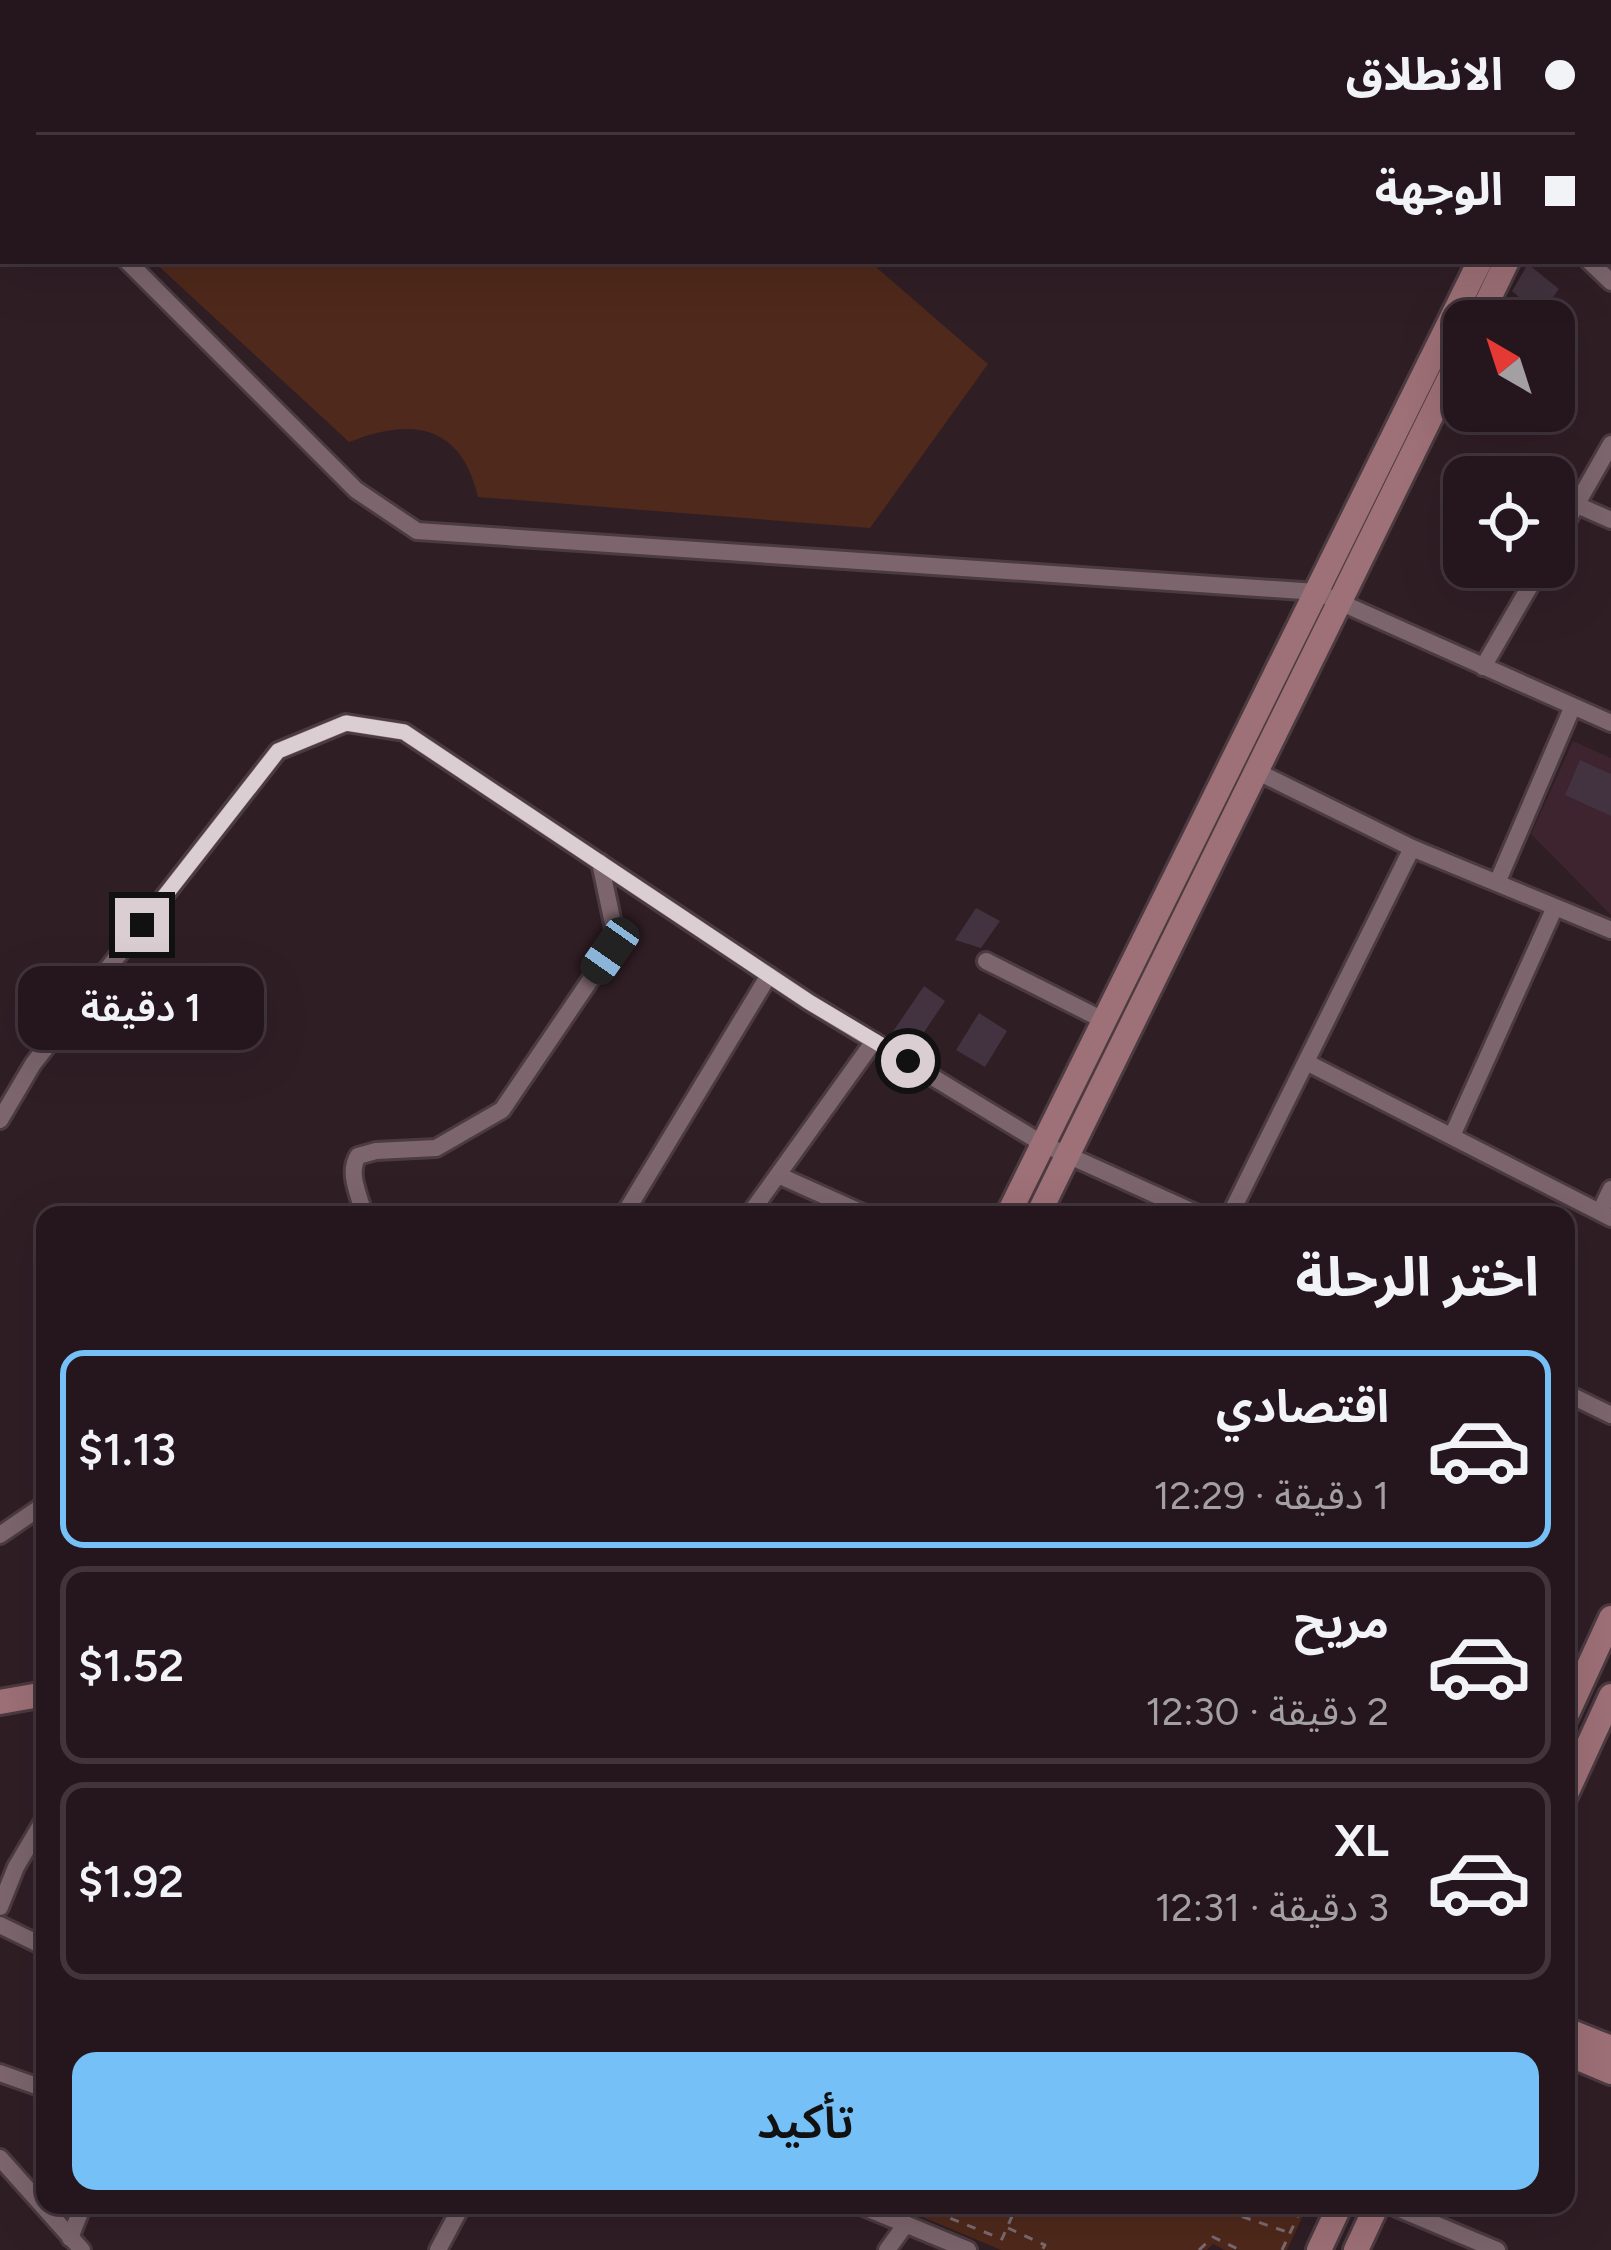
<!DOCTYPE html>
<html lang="ar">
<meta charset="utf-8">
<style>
:root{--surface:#24161c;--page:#302329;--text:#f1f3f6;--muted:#a39fa3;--line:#41353b;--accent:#75c0f6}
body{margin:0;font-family:Figtree,"Noto Sans Arabic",sans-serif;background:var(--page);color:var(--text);direction:rtl;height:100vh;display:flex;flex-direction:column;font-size:45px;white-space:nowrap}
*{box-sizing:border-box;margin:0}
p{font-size:39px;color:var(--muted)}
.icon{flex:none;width:66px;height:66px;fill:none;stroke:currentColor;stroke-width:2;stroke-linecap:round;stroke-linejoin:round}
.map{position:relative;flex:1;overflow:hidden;direction:ltr}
.side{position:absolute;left:36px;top:1206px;width:1539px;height:1008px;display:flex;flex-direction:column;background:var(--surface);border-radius:24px;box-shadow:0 12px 48px #0002,0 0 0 3px var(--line);direction:rtl}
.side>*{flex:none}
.banner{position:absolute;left:0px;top:0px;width:1611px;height:264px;box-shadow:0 12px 48px #0002,0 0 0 3px var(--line);direction:rtl;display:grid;align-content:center;height:264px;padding:0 36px;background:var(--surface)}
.needle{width:78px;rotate:321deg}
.buttons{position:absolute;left:1443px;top:300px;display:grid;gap:24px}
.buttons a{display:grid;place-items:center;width:132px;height:132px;border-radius:24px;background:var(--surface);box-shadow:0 12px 48px #0002,0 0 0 3px var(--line);font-size:60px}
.end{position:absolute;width:54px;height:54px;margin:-27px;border:15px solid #dbced3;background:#111;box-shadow:0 0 0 6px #111}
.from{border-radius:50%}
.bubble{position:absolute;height:84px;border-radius:24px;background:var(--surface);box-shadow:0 12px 48px #0002,0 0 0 3px var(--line);font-size:39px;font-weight:600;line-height:84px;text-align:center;direction:rtl}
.car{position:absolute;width:36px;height:72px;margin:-36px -18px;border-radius:15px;box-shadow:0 0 9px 3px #0007;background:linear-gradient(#222 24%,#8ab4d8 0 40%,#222 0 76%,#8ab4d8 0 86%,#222 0)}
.banner b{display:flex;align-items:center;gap:42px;height:114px;font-size:45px}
.banner b+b{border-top:3px solid var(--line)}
.banner i{width:30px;height:30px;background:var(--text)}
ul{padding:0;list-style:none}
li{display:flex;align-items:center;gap:36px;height:198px;margin:0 24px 18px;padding:0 12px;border:6px solid var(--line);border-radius:24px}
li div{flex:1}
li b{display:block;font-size:45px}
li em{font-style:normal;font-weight:600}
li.on{border-color:var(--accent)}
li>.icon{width:108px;height:108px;stroke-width:1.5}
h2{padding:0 36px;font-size:54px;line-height:144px}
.cta{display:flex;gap:24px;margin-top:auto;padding:24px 36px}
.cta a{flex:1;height:138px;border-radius:24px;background:var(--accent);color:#111;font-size:48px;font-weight:600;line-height:138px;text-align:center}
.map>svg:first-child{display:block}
</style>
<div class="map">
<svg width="1611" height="2250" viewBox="0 0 1611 2250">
<rect width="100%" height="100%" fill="#301e25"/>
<path fill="#3d242e" d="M1573,741L1611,758V915L1531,834Z"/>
<path fill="#4f291b" d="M153,261H869L988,364L870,528L478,497C461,424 412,417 349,442Z
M894,2205H1308L1287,2250H1225L1213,2244L1207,2250H1001Z"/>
<path fill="#433340" d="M1528,264L1559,289L1540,315L1512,291Z
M1580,760L1611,774V816L1565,795Z
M976,908L1000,921L981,948L955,940Z
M924,986L945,1001L914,1047L892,1033Z
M979,1013L1007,1031L985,1067L956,1050Z"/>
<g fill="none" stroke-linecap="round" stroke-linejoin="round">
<g stroke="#4b3b41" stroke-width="22">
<path id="street" d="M0,134L3,137
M127,261L356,490L417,531L1317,592L1611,723
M1589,261L1611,282
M1577,505L1611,520
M1554,544L1611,444
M1483,667L1541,567
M1256,771L1412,848L1611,930
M1497,883L1573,706
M986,961L1105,1021
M1306,1062L1611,1218
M0,1120L33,1064L278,751L346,723L404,732L809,1002L1043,1144L1200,1215
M1452,1136L1555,907
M778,1175L867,1215
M1600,1212L1611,1189
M625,1213L769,975
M364,1215C360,1196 347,1174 358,1156L376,1151L436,1148L502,1110L610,951L615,933L600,862
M749,1215L874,1041
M1230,1215L1412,848
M1566,1393L1611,1415
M0,1535L45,1504
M0,1907L16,1867L45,1818
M0,1925L45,1947
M0,2073L45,2089
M0,2158L82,2250
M859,2205L968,2250
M1390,2205L1497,2250
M70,2238L83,2205
M438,2250L462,2205
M887,2250L906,2224"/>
</g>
<g stroke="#4b3b41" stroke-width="30">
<path id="secondary" d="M1478,321L1507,261
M1008,1215L1480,261
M1038,1215L1464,349
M0,1702L45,1694
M1566,1716L1611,1618
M1566,1794L1611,1696
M1566,2030L1611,2048
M1566,2053L1611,2072
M1319,2250L1340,2205
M1356,2250L1377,2205"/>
</g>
<g stroke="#4b3b41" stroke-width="33">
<path id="primary" d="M1550,0L1553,3
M1608,0L1611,3
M1608,50L1611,52"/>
</g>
<path stroke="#7b6b71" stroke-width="3" stroke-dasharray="9 9" stroke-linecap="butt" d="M917,2205L1002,2239L1017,2205
M1059,2205L1119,2210L1176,2205
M1208,2205L1290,2233
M1008,2228L1045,2245L1042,2250
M1199,2250L1213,2237L1240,2250
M1282,2250L1303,2205"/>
<use href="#street" stroke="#7c656d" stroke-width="16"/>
<use href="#secondary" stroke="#9e7077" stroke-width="24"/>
<use href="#primary" stroke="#c17a80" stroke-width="27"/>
</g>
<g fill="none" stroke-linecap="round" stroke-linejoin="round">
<path stroke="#dbced3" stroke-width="15" d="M142,925L278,751L346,723L404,732L809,1002L908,1061"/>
</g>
</svg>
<div class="buttons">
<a><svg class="needle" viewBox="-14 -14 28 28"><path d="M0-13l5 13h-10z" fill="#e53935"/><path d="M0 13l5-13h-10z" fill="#a39fa3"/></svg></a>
<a><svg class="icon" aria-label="locate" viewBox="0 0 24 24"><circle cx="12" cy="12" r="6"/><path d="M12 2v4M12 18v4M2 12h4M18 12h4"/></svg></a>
</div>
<i class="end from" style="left:908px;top:1061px"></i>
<i class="end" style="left:142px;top:925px"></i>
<div class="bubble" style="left:18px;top:966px;width:246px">1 دقيقة</div>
<i class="car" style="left:610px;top:951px;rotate:215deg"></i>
<div class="banner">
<b><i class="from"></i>الانطلاق</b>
<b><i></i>الوجهة</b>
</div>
<section class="side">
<h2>اختر الرحلة</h2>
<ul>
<li class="on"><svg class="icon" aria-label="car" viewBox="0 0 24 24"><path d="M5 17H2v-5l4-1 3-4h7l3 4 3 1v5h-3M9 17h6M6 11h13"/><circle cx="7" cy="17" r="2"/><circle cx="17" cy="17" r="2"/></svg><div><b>اقتصادي</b><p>1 دقيقة · 12:29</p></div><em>$1.13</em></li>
<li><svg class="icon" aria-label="car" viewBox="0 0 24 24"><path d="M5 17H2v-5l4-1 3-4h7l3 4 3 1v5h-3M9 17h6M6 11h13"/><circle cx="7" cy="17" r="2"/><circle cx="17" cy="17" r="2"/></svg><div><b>مريح</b><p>2 دقيقة · 12:30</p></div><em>$1.52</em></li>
<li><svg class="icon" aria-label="car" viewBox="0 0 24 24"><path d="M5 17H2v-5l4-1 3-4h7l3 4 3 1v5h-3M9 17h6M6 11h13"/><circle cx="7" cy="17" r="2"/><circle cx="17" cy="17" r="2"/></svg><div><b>XL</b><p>3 دقيقة · 12:31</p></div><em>$1.92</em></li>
</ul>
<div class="cta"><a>تأكيد</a></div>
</section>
</div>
